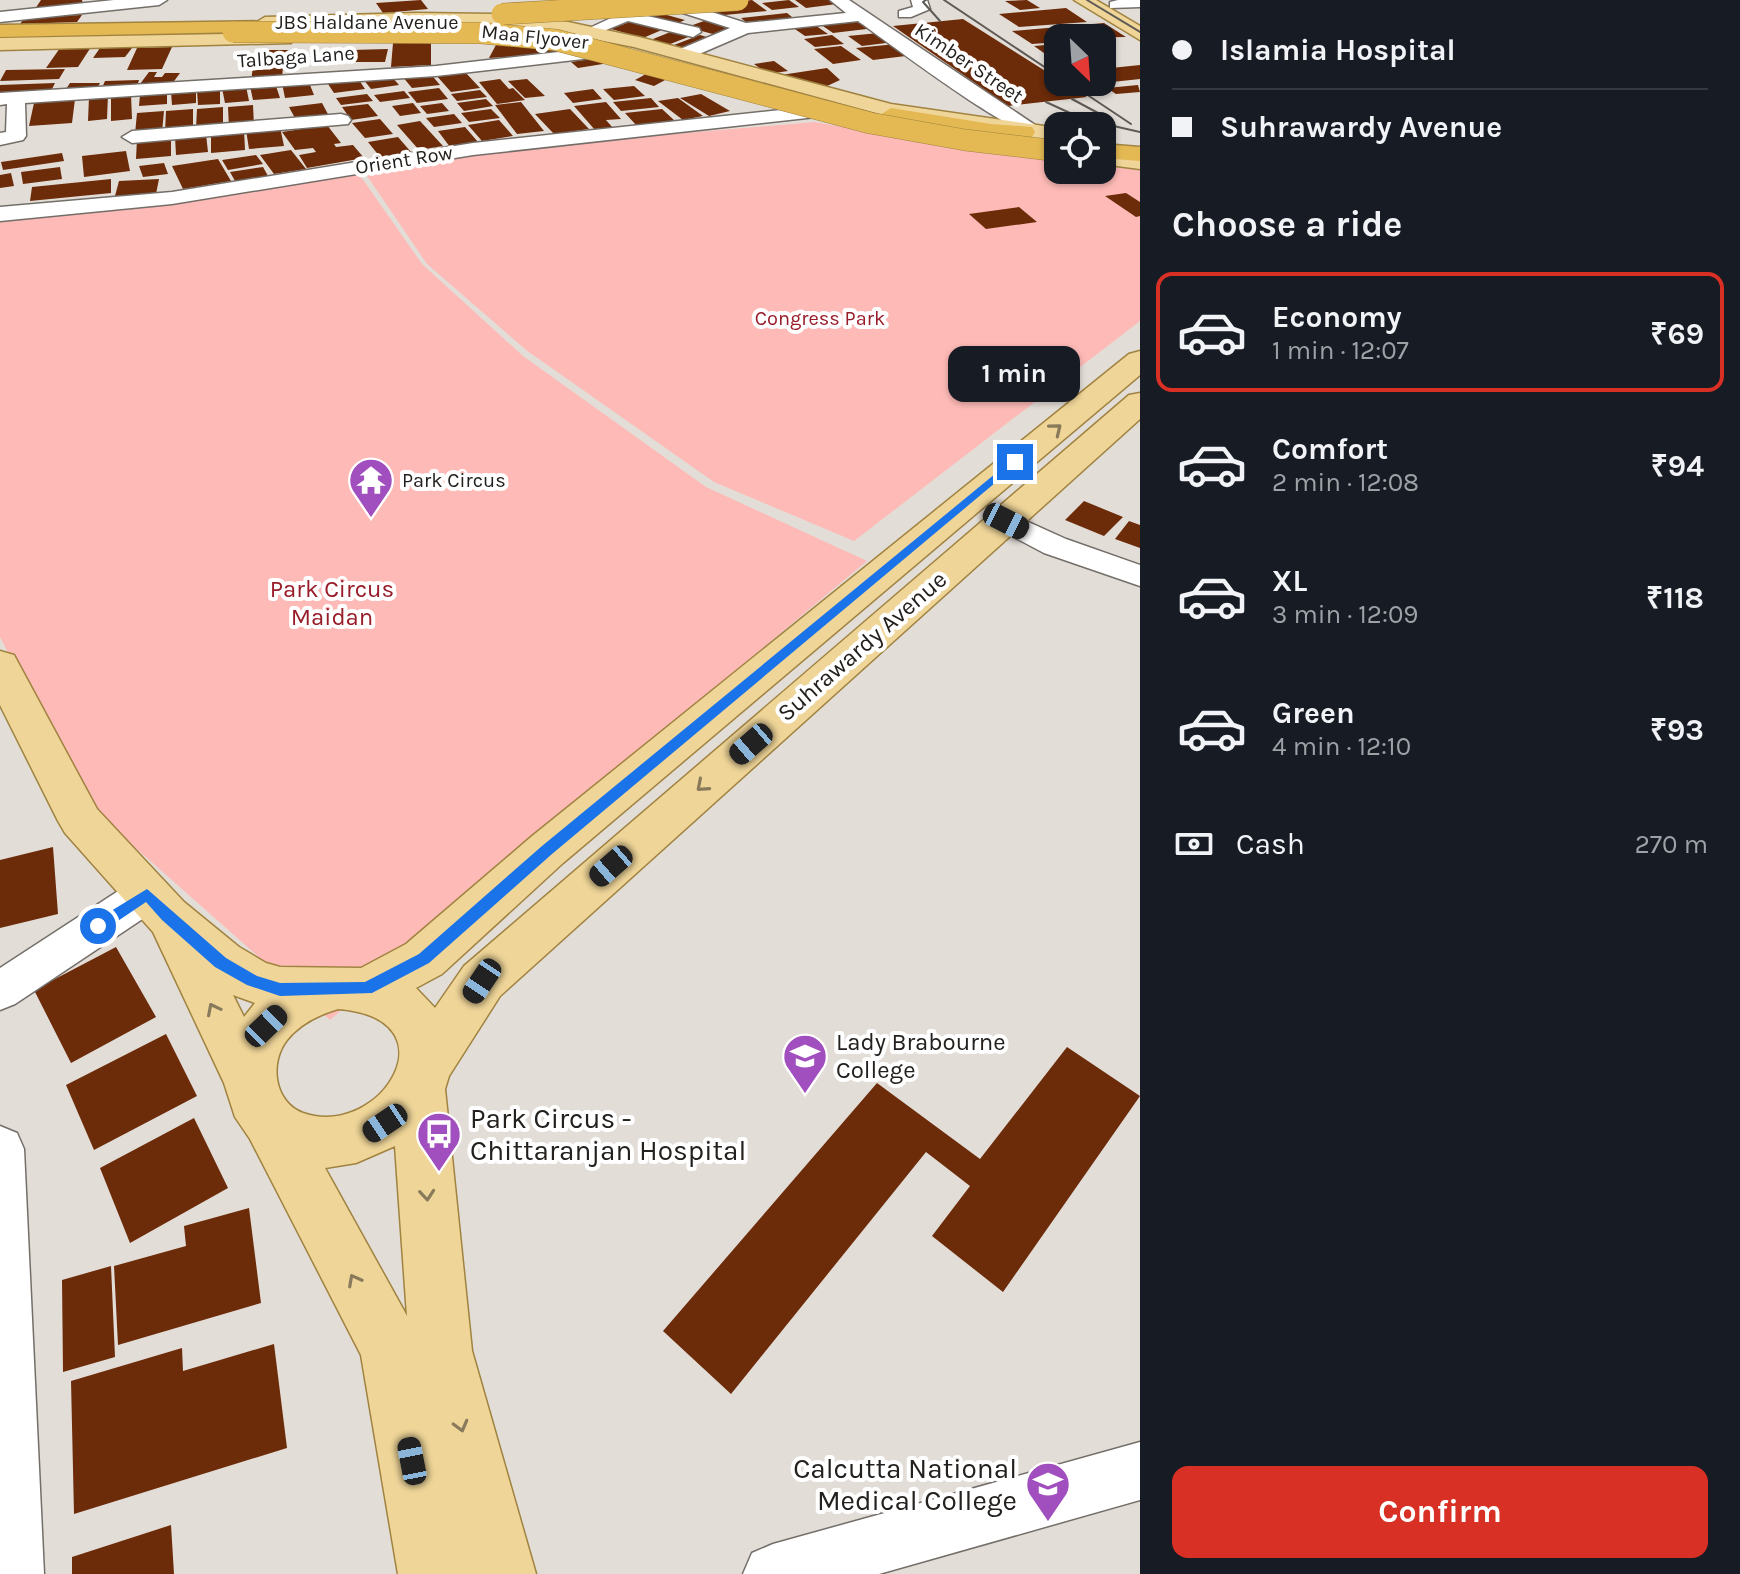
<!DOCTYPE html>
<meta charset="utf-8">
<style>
:root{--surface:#171b24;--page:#242831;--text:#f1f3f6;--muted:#9ea1a6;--line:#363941;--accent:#d93025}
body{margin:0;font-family:Karla,sans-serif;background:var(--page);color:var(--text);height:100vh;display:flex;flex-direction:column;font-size:30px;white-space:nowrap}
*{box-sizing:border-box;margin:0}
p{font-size:26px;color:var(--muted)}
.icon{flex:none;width:44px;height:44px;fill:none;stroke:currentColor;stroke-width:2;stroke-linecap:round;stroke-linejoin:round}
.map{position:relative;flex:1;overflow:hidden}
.details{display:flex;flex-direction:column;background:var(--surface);width:600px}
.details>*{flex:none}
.top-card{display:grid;align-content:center;height:176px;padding:0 32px;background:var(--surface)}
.needle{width:52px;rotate:155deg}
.tools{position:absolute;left:1044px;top:24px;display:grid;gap:16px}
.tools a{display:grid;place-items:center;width:72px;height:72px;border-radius:16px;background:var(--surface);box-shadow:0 2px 6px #0004;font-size:40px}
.end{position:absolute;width:36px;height:36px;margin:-18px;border:10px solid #1a73e8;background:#fff;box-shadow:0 0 0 4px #fff}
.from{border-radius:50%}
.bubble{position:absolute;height:56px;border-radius:16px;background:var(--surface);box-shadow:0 2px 6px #0004;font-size:26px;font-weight:700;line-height:56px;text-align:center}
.car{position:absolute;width:24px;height:48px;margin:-24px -12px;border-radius:10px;box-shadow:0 0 6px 2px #0007;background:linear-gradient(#222 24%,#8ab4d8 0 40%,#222 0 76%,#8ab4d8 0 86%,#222 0)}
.top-card b{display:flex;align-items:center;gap:28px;height:76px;font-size:30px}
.top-card b+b{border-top:2px solid var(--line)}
.top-card i{width:20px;height:20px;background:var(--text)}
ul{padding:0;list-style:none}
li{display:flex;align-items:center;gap:24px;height:120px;margin:0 16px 12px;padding:0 16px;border:4px solid transparent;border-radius:16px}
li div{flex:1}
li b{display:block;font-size:30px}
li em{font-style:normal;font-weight:700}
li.on{border-color:var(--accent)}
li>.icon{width:72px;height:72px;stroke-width:1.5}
h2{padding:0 32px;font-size:36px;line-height:96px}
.pay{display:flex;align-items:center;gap:20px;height:88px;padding:0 32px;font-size:30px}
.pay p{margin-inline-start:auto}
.primary-button{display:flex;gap:16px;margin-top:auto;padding:16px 32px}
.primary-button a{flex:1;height:92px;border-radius:16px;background:var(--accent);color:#fff;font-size:32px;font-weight:700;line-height:92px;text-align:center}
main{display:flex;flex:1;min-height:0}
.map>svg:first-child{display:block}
</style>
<main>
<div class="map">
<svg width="1140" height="1574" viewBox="0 0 1140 1574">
<rect width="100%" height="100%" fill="#e3ddd7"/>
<path fill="#febab7" d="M815,122L976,150L1058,158V170H1102V163L1140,167V321L854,541L714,482L526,350L427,264L363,170C513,146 664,135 815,122Z
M357,171L422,264L523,356L706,487L867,561L536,837L330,1020L87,805L0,637V218Z"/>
<path fill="#6c2b09" d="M41,0H82L83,4L35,9Z
M421,0L428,9L383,13L376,3Z
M752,0L767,11L714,16L699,6Z
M789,0L799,7L772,10L762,3Z
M795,0H831L837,4L806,8Z
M1027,0L1040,8L1020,10L1005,1Z
M1066,8L1087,22L1019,27L999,14Z
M656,12L685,20L643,38L611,29Z
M787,13L797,21L772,24L767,20L746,22L741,18Z
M82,15L77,22L20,24L25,17Z
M861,19L875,28L833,33L820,24Z
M963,19L1058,79V82L1087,97L1008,106L893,26Z
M704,21L737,30L720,36L687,27Z
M812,23L828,34L805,36L789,25Z
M1104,23L1126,37L1058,38V42L1032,44L1012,31Z
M678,29L696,34L665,46L648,41Z
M879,33L894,42L862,46L848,36Z
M700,35L717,40L691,50L674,45Z
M832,35L844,44L815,47L804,39Z
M431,42V65L391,67L393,43Z
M497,43L561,49L569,53L489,58Z
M896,44L914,55L873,60L856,48Z
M1058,44V63L1034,46Z
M841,46L861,60L833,64L814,49Z
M91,47L78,67L46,68L60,48Z
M172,47L162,69L127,70L137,48Z
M100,48H132L125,57L93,58Z
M388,49L385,62H347L351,50Z
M264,50H302L297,63H257Z
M602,57L609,63L578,68L571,62Z
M774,61L788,71L768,74L754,64Z
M1102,62L1111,68L1140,65V79L1103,83Z
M283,66L282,79L251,81L253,67Z
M827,68L840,80L825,87L781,75Z
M65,69L59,79L0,81L6,70Z
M149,72H157L154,77H162L165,73H180L172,84H140Z
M429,72L440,85L412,88L402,76Z
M465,72L480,88L451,92L436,75Z
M646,74L667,79L654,86L635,80Z
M391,76L399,85L371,89L363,79Z
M357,77L365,89L334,93L326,81Z
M500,79L509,89L513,88L525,100L497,104L479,82Z
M527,79L545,96L525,98L508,81Z
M139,80L136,89L101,90L105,81Z
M308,80L314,95L285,98L282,83Z
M55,83L50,93L0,96V85Z
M70,83H100L95,92H64Z
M275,83L280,98L253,100L250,86Z
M1138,85L1140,92L1116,94L1107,88Z
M246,86L249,101L225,103L222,88Z
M634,86L645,96L614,100L603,89Z
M439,88L448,99L417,103L408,92Z
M593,89L602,99L573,103L564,93Z
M196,90V103L172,105L171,92Z
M220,90V104L198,105L197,91Z
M480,90L487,97L457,101L451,94Z
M404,91L410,98L380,102L374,95Z
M167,93V104L139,106L140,95Z
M367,94L373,101L341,105L336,98Z
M701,94L730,111L709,116L680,98Z
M108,95L107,119L88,121L89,97Z
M131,95L132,119L111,121V97Z
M651,98L659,107L621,111L613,102Z
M678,98L703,116L683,120L658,101Z
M75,99L72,123L29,126L34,103Z
M486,99L493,106L464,111L457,103Z
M521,102L544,131L517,134L495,105Z
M606,102L621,119L606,120L613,128L595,130L574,106Z
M322,103L329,116L296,120L289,107Z
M413,103L421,113L400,116L392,106Z
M442,103L449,111L427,114L420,106Z
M368,104L378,116L351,120L342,107Z
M253,105L254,126L229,128L228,107Z
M223,107V127L196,129L197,109Z
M193,109V129L165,132L166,111Z
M491,109L500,118L469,122L461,113Z
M570,109L589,129L554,134L535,114Z
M662,109L675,121L637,126L625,113Z
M164,111L162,132L135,134L137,113Z
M454,114L462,123L434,127L426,118Z
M380,119L393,134L365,138L352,123Z
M499,120L513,136L482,141L468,125Z
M420,121L443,146L419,150L397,125Z
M327,125L341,143L334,144L336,147L353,145L364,158L307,168L299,155L316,152L313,148L295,150L282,132Z
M280,127L284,146L249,149L246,130Z
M465,127L478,142L450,147L438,131Z
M244,130L245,150L211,153V132Z
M206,134L208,152L176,155L175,137Z
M171,136V156L136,159L137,139Z
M398,137L411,152L380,157L368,142Z
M291,150L306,169L274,174L260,155Z
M126,151L130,171L84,177L82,156Z
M62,153L64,161L3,170L1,162Z
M256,155L263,164L228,170L222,160Z
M218,159L231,181L183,189L172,166Z
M164,163L168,174L143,177L139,166Z
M60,167L62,179L23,184L21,172Z
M263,167L268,176L235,181L230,172Z
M11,173L14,186L0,188V175Z
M111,179V193L30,201L32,187Z
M159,179L156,194L115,196L119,181Z
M1126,193L1140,202V216L1136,217L1105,196Z
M1019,207L1037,222L986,229L969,214Z
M1084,501L1123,517L1104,536L1065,520Z
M1129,521L1140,525V548L1115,539Z
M53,847L58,914L0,928V860Z
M116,947L156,1017L71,1063L34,990Z
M166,1034L197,1096L94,1150L66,1085Z
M1067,1047L1140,1096L1003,1292L932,1236L970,1186L926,1152L731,1394L663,1331L877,1083L980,1159Z
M194,1118L228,1188L130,1243L100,1168Z
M249,1208L261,1303L118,1345L114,1266L186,1246L184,1226Z
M111,1266L115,1357L63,1372L62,1280Z
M274,1344L287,1448L74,1514L71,1381L182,1348L183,1371Z
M171,1525L174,1574H72V1557Z"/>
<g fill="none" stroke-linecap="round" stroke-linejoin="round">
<g stroke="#746e69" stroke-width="3">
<path id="minor" d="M114,0H167L159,5L0,22V12Z
M661,0H674L746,23L846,13L830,0H849L1047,133L1044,137C1020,143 886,41 858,21L748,33L690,58H678L675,54L678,50L730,28L661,6Z
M911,0H927L930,9L911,17H899V11L913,7Z
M1118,0H1140V7L1110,8V2Z
M626,11L699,28L701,32L693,37L628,21L589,37L581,32Z
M594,48L603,53L600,57L436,76L25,103L26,136L23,140L0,145V133L6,132L7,104L0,105V93L436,66Z
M809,107L819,113L816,117L473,155L172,204L0,221V207L172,192L473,143Z
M341,114L348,116L351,120L348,124L132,143L122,137L132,131Z
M1006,512L1066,539L1140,565V586L1044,553L995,527L991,521L995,515Z
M147,878L162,882L168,894L162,906L15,1004L0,1010V968L132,882Z
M0,1126L17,1133L24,1149L44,1574H0Z
M1140,1442V1500L879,1574H743L752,1553L773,1544Z"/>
</g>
<g stroke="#a08340" stroke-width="3">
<path id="major" d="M1074,0H1096L1140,26V40Z
M417,13L493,14L568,22L643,38L891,104L1058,128V142L891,117L634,47L568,34L455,25L265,29L255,23L265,17Z
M284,33L294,39L291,43L0,50V38Z
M1102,150L1140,155V169L1102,164Z
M1140,351V375L563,863L442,974L416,988L435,1008L464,966L1129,395L1140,393V419L500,996L449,1076L445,1089L472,1351L536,1574H398L361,1355L250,1139L235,1117L224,1083L153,932L65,833L58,821L0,705V651L14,655L97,809L184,902L239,947L266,963L280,967L361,968L406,944L531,837L1129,354ZM233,995L255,1003L244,1017ZM338,1009C456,1018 381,1140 303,1113C274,1102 269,1063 287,1040C300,1024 318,1015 338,1009ZM395,1146L407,1316L325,1168L356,1163Z"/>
</g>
<g stroke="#a08340" stroke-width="3">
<path id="highway" d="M282,21L289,23L292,27L289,31L0,37V25Z
M891,108L991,124L1032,127L1035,132L1032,137C999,145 918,128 883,120L880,115Z
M1102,144L1140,147V161L1102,158Z"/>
</g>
<use href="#minor" fill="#fff" fill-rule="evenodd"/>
<use href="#major" fill="#efd598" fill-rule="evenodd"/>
<use href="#highway" fill="#e4b953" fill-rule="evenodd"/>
<path stroke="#5e5a56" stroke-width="2" d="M926,0L923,2L940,21
M944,0L1058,76
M1087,0L1140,32
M1068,82L1131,124
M1072,99L1098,113
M1046,102L1083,119L1140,132"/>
<g stroke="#a08340" stroke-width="22" stroke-linecap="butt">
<path id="highway-bridge" d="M502,14L738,0
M233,32L481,33L556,40L870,123L965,140L1058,151"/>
</g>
<use href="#highway-bridge" stroke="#e4b953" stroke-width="21"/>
</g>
<defs><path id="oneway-chevron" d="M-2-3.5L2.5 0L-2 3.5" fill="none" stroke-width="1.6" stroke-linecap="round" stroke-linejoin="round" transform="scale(2)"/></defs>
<g stroke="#897a5b">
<use href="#oneway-chevron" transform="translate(1056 429) rotate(-39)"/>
<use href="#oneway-chevron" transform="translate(702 786) rotate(139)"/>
<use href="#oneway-chevron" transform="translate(213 1009) rotate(-117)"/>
<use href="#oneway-chevron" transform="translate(427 1195) rotate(85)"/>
<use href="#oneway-chevron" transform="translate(354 1280) rotate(-118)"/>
<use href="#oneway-chevron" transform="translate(461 1426) rotate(75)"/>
</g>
<path fill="#1a73e8" d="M1012,460L1020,462L552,854L429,963L372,993L280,996L247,985L215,967L162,920L146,902L103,931H93V922L147,889L226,958L257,976L280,983L365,982L419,954L542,846Z"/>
<defs>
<g id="temple-pin" transform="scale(2.3)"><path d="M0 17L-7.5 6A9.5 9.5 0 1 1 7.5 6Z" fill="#a14ebe" stroke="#fff"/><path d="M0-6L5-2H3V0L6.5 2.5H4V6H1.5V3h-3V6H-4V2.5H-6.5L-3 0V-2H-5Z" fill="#fff"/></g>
<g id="university-pin" transform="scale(2.3)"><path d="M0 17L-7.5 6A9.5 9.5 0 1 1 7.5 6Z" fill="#a14ebe" stroke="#fff"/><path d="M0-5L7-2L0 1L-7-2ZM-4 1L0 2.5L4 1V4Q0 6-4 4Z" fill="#fff"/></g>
<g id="bus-pin" transform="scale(2.3)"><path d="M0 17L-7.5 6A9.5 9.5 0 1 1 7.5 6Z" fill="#a14ebe" stroke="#fff"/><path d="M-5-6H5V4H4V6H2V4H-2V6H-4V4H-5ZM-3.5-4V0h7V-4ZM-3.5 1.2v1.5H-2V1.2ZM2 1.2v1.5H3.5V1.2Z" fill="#fff"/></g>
</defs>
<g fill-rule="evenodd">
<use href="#temple-pin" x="371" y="480"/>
<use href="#university-pin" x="805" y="1056"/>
<use href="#bus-pin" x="439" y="1134"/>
<use href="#university-pin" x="1048" y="1484"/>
</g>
<g text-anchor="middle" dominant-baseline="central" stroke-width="8" stroke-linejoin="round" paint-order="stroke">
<g font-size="20" fill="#23201e" stroke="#fff">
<text x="367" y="22">JBS Haldane Avenue</text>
<text transform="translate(535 37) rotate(6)">Maa Flyover</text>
<text transform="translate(296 57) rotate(-4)">Talbaga Lane</text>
<text transform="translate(969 63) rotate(34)">Kimber Street</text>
<text transform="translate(404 160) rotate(-9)">Orient Row</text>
</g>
<g font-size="20" fill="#981c29" stroke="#fff">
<text x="820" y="318">Congress Park</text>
</g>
<g font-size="20" fill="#23201e" stroke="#fff" text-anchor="start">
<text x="402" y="480">Park Circus</text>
</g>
<g font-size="24" fill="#981c29" stroke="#fff">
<text x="332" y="589">Park Circus<tspan x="332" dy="28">Maidan</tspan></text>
</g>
<g font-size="24" fill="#23201e" stroke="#fff">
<text transform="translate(862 646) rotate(-41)">Suhrawardy Avenue</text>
</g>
<g font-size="24" fill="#23201e" stroke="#fff" text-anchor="start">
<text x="836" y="1042">Lady Brabourne<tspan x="836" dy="28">College</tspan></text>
</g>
<g font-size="28" fill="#23201e" stroke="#fff" text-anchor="start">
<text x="470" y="1118">Park Circus -<tspan x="470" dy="32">Chittaranjan Hospital</tspan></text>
<text x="1017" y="1468" text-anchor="end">Calcutta National<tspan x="1017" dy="32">Medical College</tspan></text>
</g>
</g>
</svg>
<div class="tools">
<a><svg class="needle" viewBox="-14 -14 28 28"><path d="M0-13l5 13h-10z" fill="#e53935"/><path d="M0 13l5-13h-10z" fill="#9ea1a6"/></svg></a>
<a><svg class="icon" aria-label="locate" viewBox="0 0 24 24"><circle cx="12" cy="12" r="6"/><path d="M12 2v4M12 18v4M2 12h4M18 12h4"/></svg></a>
</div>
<i class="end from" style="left:98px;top:926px"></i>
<i class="end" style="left:1015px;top:462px"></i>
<div class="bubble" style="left:948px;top:346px;width:132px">1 min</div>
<i class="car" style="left:1006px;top:521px;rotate:117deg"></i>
<i class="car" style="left:751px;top:744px;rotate:229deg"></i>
<i class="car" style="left:611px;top:866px;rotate:229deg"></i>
<i class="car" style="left:482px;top:981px;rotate:214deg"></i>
<i class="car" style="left:266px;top:1026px;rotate:46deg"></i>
<i class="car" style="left:385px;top:1123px;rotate:236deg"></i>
<i class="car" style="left:412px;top:1461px;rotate:349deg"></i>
</div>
<section class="details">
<div class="top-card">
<b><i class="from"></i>Islamia Hospital</b>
<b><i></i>Suhrawardy Avenue</b>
</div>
<h2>Choose a ride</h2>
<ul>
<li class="on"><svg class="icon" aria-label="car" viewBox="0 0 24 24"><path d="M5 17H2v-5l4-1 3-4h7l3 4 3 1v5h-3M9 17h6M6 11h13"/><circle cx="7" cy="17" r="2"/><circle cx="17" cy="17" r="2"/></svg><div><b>Economy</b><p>1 min · 12:07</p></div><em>₹69</em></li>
<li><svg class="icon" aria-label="car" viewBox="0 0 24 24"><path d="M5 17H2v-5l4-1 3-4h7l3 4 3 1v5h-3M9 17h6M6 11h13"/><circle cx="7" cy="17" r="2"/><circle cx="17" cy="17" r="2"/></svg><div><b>Comfort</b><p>2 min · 12:08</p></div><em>₹94</em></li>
<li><svg class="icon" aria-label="car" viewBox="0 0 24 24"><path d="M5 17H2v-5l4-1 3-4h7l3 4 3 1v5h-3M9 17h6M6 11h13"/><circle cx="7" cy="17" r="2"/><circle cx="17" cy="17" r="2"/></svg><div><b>XL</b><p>3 min · 12:09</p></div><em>₹118</em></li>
<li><svg class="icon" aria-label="car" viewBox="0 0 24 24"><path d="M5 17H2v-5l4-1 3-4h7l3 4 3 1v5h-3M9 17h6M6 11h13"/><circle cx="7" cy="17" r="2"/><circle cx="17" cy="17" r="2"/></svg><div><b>Green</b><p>4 min · 12:10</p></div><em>₹93</em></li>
</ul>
<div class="pay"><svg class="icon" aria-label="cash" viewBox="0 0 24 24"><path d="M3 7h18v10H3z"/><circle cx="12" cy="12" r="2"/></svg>Cash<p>270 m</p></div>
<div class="primary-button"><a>Confirm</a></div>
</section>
</main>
